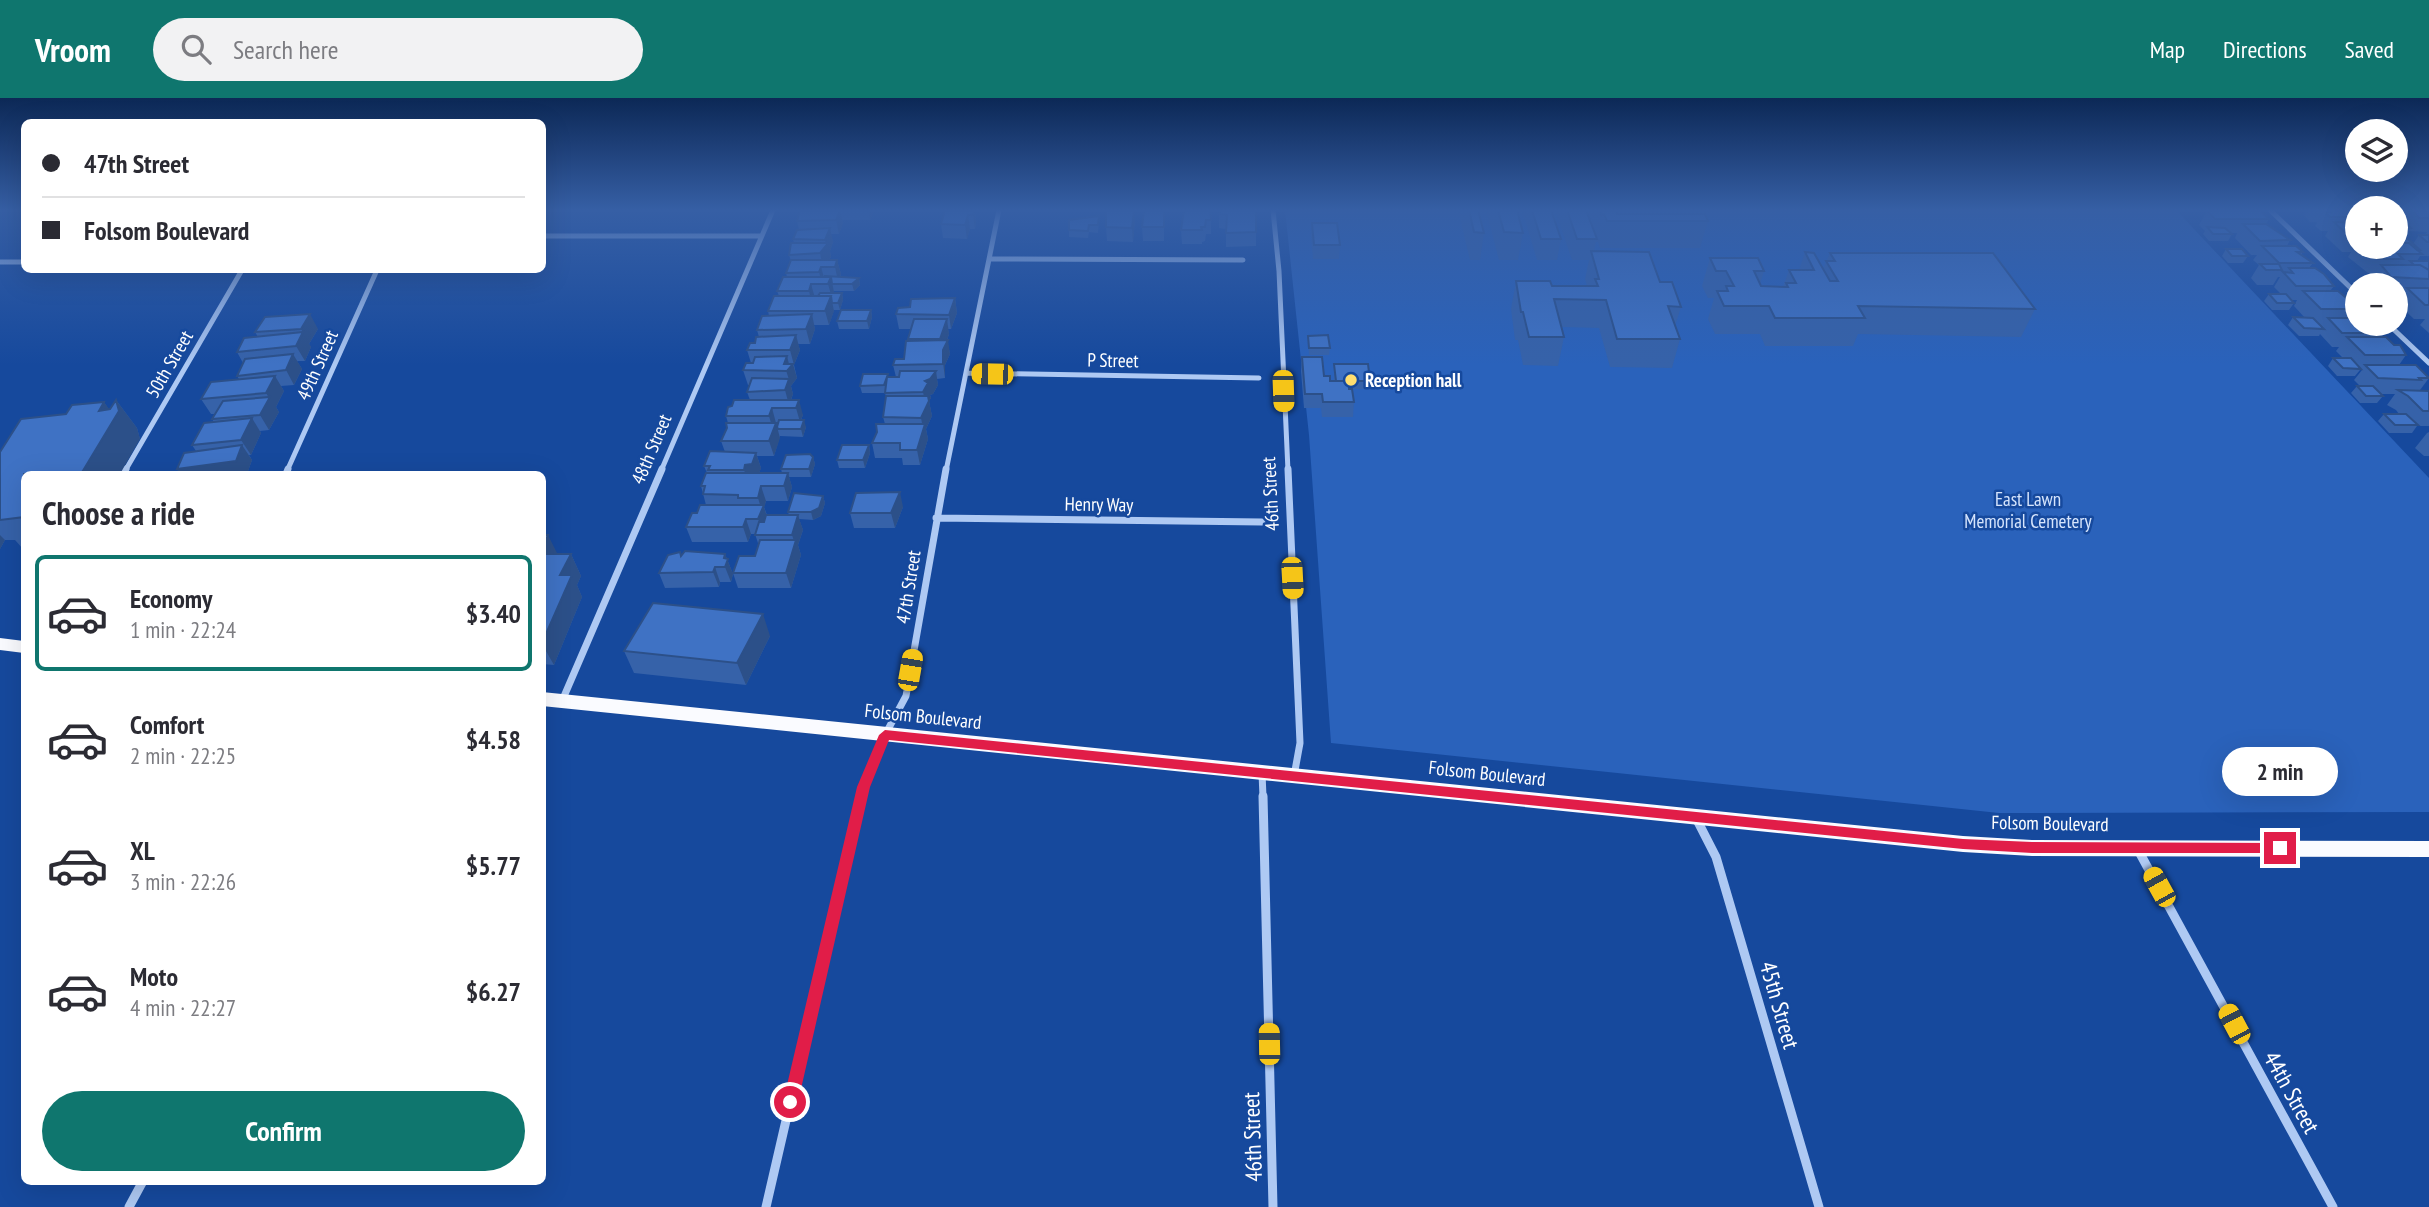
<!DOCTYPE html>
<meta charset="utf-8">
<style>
:root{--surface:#fff;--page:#f2f2f3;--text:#2b2b33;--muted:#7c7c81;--line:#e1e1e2;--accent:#0f766e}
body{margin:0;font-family:"PT Sans Narrow",sans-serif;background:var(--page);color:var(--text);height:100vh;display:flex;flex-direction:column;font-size:26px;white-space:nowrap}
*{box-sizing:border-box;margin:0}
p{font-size:23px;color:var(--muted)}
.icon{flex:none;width:38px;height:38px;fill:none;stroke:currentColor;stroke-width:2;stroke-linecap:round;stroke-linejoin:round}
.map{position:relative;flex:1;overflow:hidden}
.drawer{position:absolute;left:21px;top:373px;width:525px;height:714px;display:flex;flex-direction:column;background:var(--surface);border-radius:10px;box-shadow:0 7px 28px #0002}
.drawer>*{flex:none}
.hud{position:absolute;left:21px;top:21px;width:525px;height:154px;border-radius:10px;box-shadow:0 7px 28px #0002;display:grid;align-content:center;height:154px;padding:0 21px;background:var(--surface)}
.tools{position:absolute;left:2345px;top:21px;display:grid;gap:14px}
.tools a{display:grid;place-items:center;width:63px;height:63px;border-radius:50%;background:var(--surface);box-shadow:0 7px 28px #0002;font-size:35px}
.end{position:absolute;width:32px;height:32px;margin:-16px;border:9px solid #e11d48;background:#fff;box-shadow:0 0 0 4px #fff}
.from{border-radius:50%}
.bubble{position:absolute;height:49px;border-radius:24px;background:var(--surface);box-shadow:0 7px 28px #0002;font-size:23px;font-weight:700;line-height:49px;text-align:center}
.car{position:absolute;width:21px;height:42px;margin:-21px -10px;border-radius:9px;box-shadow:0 0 5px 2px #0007;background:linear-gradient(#f5c518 24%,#345 0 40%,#f5c518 0 76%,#345 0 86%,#f5c518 0)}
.hud b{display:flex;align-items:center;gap:24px;height:66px;font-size:26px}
.hud b+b{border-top:2px solid var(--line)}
.hud i{width:18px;height:18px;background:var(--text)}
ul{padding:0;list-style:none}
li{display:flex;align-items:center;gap:21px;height:116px;margin:0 14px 10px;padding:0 7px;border:4px solid transparent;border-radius:10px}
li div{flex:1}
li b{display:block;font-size:26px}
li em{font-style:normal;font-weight:700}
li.on{border-color:var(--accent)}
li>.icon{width:63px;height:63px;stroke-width:1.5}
h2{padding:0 21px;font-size:32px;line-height:84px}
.cta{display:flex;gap:14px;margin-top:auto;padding:14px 21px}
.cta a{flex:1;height:80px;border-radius:42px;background:var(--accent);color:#fff;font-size:28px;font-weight:700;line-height:80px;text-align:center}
header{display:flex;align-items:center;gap:42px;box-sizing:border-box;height:98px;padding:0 35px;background:var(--accent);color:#fff}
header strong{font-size:33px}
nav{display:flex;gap:38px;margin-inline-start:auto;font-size:24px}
.search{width:490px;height:63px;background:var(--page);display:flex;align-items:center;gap:18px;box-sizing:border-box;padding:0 24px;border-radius:38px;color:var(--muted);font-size:26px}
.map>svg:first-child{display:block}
</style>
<header>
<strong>Vroom</strong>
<div class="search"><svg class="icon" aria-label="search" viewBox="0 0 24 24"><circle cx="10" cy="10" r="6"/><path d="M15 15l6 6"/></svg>Search here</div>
<nav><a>Map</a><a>Directions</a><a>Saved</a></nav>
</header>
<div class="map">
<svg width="2429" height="1109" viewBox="0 0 2429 1109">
<rect width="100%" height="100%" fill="#16499d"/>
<path fill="#2a62bb" d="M1285,112H2176L2429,380V714L1999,715L1331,645L1309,337Z"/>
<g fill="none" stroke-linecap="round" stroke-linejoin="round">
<path stroke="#aec9f3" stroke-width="5" d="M1273,112L1279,173L1288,373
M2270,112L2357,196
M542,138H761
M989,161L1243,162
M0,164H24
M2388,226L2429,265
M966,275L1259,280
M125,373L242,172
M287,373L377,172
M661,373L773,112
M946,373L999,112"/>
<path stroke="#aec9f3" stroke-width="7" d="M1288,371L1300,645L1294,678
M123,376L126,371
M286,376L288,371
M936,420L1262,424
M562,603L662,371
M1262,675L1263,699
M861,699L885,637L906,598L946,371"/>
<path stroke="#aec9f3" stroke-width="9" d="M1263,698L1273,1109
M1696,720L1716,759L1819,1109
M2137,750L2333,1109
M129,1109L143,1083
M766,1109L861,698"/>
<path fill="#fafbff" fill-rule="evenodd" d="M0,540L24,543V555L0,552Z
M542,594L1963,738L2032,742L2429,743V759L2032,758L1963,754L542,608Z"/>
</g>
<path fill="#3662a9" d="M800,112H874L870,122H843V125L839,136H831L833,144L830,153L831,159L829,162H837L841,176L840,179L859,180L860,187L854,193H834L833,195H842L843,202L840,212H834L829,227H814L815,231L810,246H798L800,252L794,267L797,280L791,288L793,296L791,302L803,317L801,322L806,329L803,339L780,338L774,358H757L761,370L759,375H782L781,371L813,359L815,366L811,379H789L792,389L788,403H766L764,409L767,417H789L788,414L823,398L825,405L821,418L813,422L799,421L803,432L798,447L801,457L791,490H738L733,475L755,458L759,448L755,436H751L748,444H692L686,429L697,415L706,407L701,388L707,375L704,368L725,354L721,343L727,330L728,325L726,318L750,302L747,294L750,287H748L743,272L751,265L747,252L755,245L759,239L757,232L769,218L768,213L779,198L777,193L787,179L786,175L791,163L789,157L794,145L793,141L799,132L797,123Z
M975,112L976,124L975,131H970L967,141L943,140L941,126Z
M1184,112L1211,122V136H1206L1205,143L1202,144V146H1182L1181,132Z
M1219,112H1256V148L1226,149V131L1219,130Z
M1458,112H1478L1484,135L1480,162H1470Z
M1486,112H1517L1523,135L1518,162H1499Z
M1522,112H1551L1561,141L1557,162H1537Z
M1555,112H1616L1617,116L1708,123L1700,150H1600L1598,144H1596L1594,153L1660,184L1681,209L1675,228L1680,241L1672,270L1610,269L1599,230L1562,229L1564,239L1558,268L1523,267L1518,242H1515L1511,211L1516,183L1552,188H1587L1585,181L1589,162H1572Z
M2308,112H2354L2357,115V149H2396L2413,146L2419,137H2425L2427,134L2409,133L2406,137H2396V123H2400L2396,119V115L2398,112H2429V158H2420L2417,163H2429V235L2420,227L2425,221H2414L2396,204L2404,194H2396V187H2376L2371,181L2375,175H2368L2348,159L2351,154H2342L2325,138L2328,133H2321L2315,128L2317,125L2316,124H2310L2304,117Z
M1164,113V143H1143L1142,129Z
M2207,113L2269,121L2266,126L2290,142L2287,148L2303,154L2301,157L2313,165L2309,170L2334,188L2330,193L2357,209V214L2353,220L2384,235L2381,239L2406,257L2399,267L2429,280L2420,292L2429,293V328H2417L2412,335H2389L2378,323L2384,316H2399L2396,312L2387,307L2395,296H2381L2383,298L2377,305H2360L2351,295L2357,288H2360L2354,282L2362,272H2360L2355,278H2337L2328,268L2333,260H2343L2336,253L2339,249H2332L2320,236L2319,238H2299L2288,227L2293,219L2305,220L2294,208L2297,202H2291L2294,205L2289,212H2272L2264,203L2269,196H2281L2274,189L2280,179H2278L2273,187H2257L2251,180L2259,167L2253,162L2257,157H2251L2235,140L2237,135H2231L2232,136L2228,143H2209L2203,136L2205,133L2199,127Z
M1135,123L1133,144L1107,143L1106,129Z
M1099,125L1098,135L1089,134L1088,140L1069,139V132Z
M1312,125L1340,147L1339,161H1313L1311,139Z
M2226,151L2248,158L2243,165H2228L2222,158Z
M1805,154L1823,171L1830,155L2035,211L2021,239L1858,236L1853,248H1765L1760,236H1715L1708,221L1714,200H1708L1702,188L1710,160L1764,173L1760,186L1761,188L1783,189L1789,172H1799Z
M955,200L957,215L951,231H948L949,236L947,242L950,256L945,267V280L937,281L938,287L933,296L930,297L931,300L929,303L932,318L926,331L928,341L920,367H903L902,360H875L872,345L885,326L883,319L886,299L885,295H862L860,288L889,279H896L893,267L904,261L911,231H899L896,216L910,209Z
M871,212L872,219L869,231H839L837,223Z
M318,231L309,246L311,249L305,263H297L302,271L294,287L281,288L284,293L276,309L279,314L269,332L260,333L261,335L251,357H249L252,362L247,376H180L177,371L196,353L192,347L214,324L212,321L215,316H211L201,301L239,281L237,278L243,265L237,254L258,239L255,234Z
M1308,238L1330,250L1329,257H1309Z
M1302,259L1330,283H1334V266L1370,283L1369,291H1349L1354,304L1353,319H1322L1321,310H1304L1301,273Z
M116,302L137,330L140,341L24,376V451H23L15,442H5L0,451V354L66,316L104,304L109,312L110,311Z
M2429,334V358H2424L2415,350L2427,335Z
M869,347L870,355L865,370H839L837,362Z
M903,409L895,430H854L850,415Z
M542,437L557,456H571L581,478L577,487L582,499L554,567L542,566Z
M725,456L733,476L731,484H720L719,489L665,490L659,475L681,457Z
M770,538L746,587L634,575L624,553Z"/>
<path fill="#2c5089" d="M840,112L843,125L839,136L836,122Z
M868,112H874L870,122Z
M974,112L976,124L975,131L973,117Z
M1134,112L1135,123L1133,144L1132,130Z
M968,117L970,131L967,141L965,127Z
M830,130L833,144L830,153L831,159L823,170L820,155L826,147L825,142Z
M837,162L841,176L838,183L835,169Z
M821,169L825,183L822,186L819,174Z
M831,179L834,194L832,200L828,186Z
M859,180L860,187L854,193L852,186Z
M811,186L815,200L812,207L809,193Z
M842,195L843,202L840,212L838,205Z
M831,198L834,213L829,227L825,213Z
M955,200L957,215L951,231L949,217Z
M871,212L872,219L869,231L867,223Z
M310,216L318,231L309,246L301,231Z
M812,216L815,231L810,246L806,231Z
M947,221L949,236L946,245L948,242L950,256L945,267V280L940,241Z
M303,234L311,249L305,263L296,248Z
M796,237L800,252L794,267L790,252Z
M293,256L302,271L294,287L286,272Z
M787,258L790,270L793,266L797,280L791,288L784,266Z
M936,273L938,287L933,296L930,297L931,300L929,303L932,318L926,331L928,341L920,367L917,352L923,330L921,320L926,309L923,294L925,283Z
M275,278L284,293L276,309L279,314L269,332L260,317L269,300L266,295Z
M789,281L793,296L789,307L785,292Z
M116,302L137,330L140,341L120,376H81L99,313L104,304L115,319Z
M799,302L803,317L800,324L796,310Z
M772,310L780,340L774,358L769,343L773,332L769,318Z
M252,320L261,335L251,357L241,342Z
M804,322L806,329L803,339L801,331Z
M242,347L252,362L247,376H180L177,371Z
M869,347L870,355L865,370L863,362Z
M756,355L761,370L757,381L749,386L744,372L745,367Z
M813,359L815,366L811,379L809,371Z
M788,375L792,389L788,403L784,388Z
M761,388L766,403L764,409L768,422L763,436L758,421L762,413L758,400Z
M900,394L903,409L895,430L891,415Z
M823,398L825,405L821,418L813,422L811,414Z
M798,417L803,432L798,447L801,457L791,490L786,475L795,446L792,437Z
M746,421L751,436L748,444L743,429Z
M0,437L5,442L0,451Z
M548,437L559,459H542V452Z
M571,456L581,478L577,487L582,499L554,567L542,546L560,477Z
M725,456L733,476L731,484L725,469L724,460Z
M715,469L720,484L719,489L713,474Z
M763,516L770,538L746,587L737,565Z"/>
<path fill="#3f72c4" stroke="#2c5089" stroke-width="2" d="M800,112H840L836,122L797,123Z
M945,112H974L973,117H968L965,127L941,126Z
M1106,112H1134L1132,130L1106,129Z
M1184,112H1210L1211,122H1206L1205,129H1201L1202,132H1181Z
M1221,112H1256V134L1226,135L1227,117L1219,116Z
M1469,112H1478L1484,135L1474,134Z
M1498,112H1517L1523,135L1504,134Z
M1532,112H1551L1561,141H1541Z
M1567,112H1586L1597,141H1577Z
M1600,112H1616L1617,116H1705L1708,123H1607L1604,116L1601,117Z
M2212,112H2260L2269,121H2215L2207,113Z
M2328,112H2354L2357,115V119H2330L2325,114H2330Z
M2412,112H2429V120H2419Z
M1144,113H1164V129H1142Z
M1099,118L1098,127H1089L1088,133L1069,132V122Z
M2396,123H2402L2411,130H2396Z
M2334,124L2357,125V140H2351Z
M1312,125H1337L1340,147H1314Z
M2243,126H2266L2290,142L2260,143Z
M2207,129L2225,130L2232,136H2213Z
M830,130L825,142L793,141L797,132Z
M2419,137H2429V144H2427Z
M2396,141H2408L2420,152H2417L2409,145H2396Z
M791,145H828L820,155L789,157Z
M2396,145H2409L2422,156H2398L2403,161H2378L2363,149H2396Z
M2262,148H2296L2303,154H2297L2313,165H2279Z
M2226,151H2242L2248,158H2232Z
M1591,153L1649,154L1660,184H1672L1681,209L1668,208L1680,241H1617L1606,202L1554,201L1564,239H1529L1523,214H1521L1516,183H1550L1552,188H1598L1595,181H1599Z
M1805,154L1814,155L1830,183H1838L1826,163H1835L1830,155H1993L2035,211L1858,208L1865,220H1775L1769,208H1724L1717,193H1728L1726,188H1734L1726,173H1716L1710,160H1758L1764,173H1754L1761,188L1788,189L1786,185H1796L1789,172H1814Z
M791,162H837L835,169H821L819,174L786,175Z
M2410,163H2429V172L2420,167H2414Z
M2260,166H2279L2282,172H2266Z
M2381,167H2420L2429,172V181L2391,179Z
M2289,170H2315L2324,176L2334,188H2296L2283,174L2293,175Z
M825,178L859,180L852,186H832L831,179H825Z
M783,179H831L828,186H811L809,193H777Z
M2407,190H2429V207H2425Z
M2303,193H2338L2357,209V211H2321Z
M820,195H842L838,205H832L831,198H818Z
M2269,196H2286L2294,205H2277Z
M774,198H831L825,213H768Z
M955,200L949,217L896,216L898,210L910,209L911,201Z
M841,212H871L867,223H837Z
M310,216L301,231L255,234L265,219Z
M812,216L806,231L757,232L762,218Z
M2293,219L2313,220L2324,231L2304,230Z
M2328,220H2357V226H2371L2384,235H2342Z
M914,221H947L940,241H908Z
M303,234L296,248L237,254L244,240Z
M796,237L790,252H747L750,245H755L756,239Z
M1328,237L1330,250H1309L1308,238Z
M2347,239H2386L2394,247H2400L2406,257H2365Z
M948,242L943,252V266L893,267L895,261H904L906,243Z
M293,256L286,272L237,278L245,261Z
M787,258L784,266H793L787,273L743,272L746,265H753L755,259Z
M1302,259H1322L1324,278H1330V283H1349V291H1352L1354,304H1323L1322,296H1305Z
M2333,260H2351L2361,271L2343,270Z
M1334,266H1368L1370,283H1336Z
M2365,267H2416L2429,280H2419L2421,282L2378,280Z
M900,273H936L930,281L925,283L928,285L923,294L885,295L887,279H899Z
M863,276H888L884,287L860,288Z
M275,278L266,295L201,301L211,284Z
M752,280L789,281L785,292L747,294Z
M2357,288H2373L2383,298H2366Z
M2398,292L2429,293V313H2423L2408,298Z
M886,298H928L929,303L921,320L883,319Z
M270,299L260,317L212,321L223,303Z
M116,302L119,313L81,376H24V419L0,422V354L21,321L66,316L72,307L104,304L99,313L110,311Z
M734,302H799L796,310H772L769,318H726L728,309L732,308Z
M2384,316H2406L2418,327H2395Z
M252,320L241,342L192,347L204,325Z
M779,322H804L801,331H778L777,329Z
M726,325H776L769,343H721L727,330Z
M876,326H925L917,352H900V345H872L877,334Z
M242,347L236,363L177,371L184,355Z
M842,347H869L863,362H837Z
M710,353L756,355L752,366L745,367L744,372H708L710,368H704Z
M810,356L813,359L809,371H781L786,357Z
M232,374L231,376H202Z
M706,375H788L784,388H761L758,400H738V397L703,396L705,388H701Z
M900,394L891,415H850L856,395Z
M794,395L823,398L819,410L811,414H788Z
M700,407H764L758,421H746L743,429H686L692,415H697Z
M766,417H798L792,437H755L759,424H764Z
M542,437H548L542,452Z
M760,442H796L786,475H733L739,458H755Z
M685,453L725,456L724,460L728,461L725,469H715L713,474L659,475L668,457L680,454L681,458Z
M542,456H571L560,477H572L542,545Z
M653,505L763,516L737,565L624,553Z"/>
<linearGradient id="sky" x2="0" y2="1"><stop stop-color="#0c2856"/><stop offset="0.42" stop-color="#365fa5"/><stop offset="1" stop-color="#365fa5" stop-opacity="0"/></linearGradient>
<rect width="2429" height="267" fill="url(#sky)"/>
<path fill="#e11d48" d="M885,632L1963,741L2032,744L2280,745L2287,750L2280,755H2032L1963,751L889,642L870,689L798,1004L795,1009L790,1011L785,1009L783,1004L857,689L879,637Z"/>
<circle fill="#ffde70" stroke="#16499d" stroke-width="2.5" cx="1351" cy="282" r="7"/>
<g text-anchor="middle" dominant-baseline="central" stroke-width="5" stroke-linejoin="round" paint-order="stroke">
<g font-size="19" fill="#fff" stroke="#16499d">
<text transform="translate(1113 262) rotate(1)">P Street</text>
<text transform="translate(169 266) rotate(-60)">50th Street</text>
<text transform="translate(317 267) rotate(-66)">49th Street</text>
<text transform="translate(651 351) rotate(-67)">48th Street</text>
<text transform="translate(1270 396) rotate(-93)">46th Street</text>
<text transform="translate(1099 406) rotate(1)">Henry Way</text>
<text transform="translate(908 489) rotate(-81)">47th Street</text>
<text transform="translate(923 618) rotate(6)">Folsom Boulevard</text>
<text transform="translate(1487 675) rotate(6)">Folsom Boulevard</text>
<text transform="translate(2050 725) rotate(1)">Folsom Boulevard</text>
</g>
<g font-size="19" font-weight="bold" fill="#fff" stroke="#16499d" text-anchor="start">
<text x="1365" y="282">Reception hall</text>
</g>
<g font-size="19" fill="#d6e5fd" stroke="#16499d">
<text x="2028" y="401">East Lawn<tspan x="2028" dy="22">Memorial Cemetery</tspan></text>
</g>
<g font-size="23" fill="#fff" stroke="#16499d">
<text transform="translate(1780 907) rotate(74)">45th Street</text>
<text transform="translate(2292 994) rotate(61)">44th Street</text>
<text transform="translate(1252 1039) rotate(-92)">46th Street</text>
</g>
</g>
</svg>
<div class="tools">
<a><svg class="icon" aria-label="layers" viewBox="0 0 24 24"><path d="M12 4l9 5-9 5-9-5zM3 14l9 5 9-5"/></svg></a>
<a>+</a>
<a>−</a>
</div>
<i class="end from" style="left:790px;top:1004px"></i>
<i class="end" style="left:2280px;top:750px"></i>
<div class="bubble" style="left:2222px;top:649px;width:116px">2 min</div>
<i class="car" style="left:992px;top:276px;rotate:271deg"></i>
<i class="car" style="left:1283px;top:293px;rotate:178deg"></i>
<i class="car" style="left:1292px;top:480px;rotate:177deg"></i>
<i class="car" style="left:910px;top:572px;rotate:10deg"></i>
<i class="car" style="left:2159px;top:789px;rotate:331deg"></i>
<i class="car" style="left:2234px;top:926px;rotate:332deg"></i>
<i class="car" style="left:1269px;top:946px;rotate:359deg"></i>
<div class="hud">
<b><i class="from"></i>47th Street</b>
<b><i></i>Folsom Boulevard</b>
</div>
<section class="drawer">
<h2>Choose a ride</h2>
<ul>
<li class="on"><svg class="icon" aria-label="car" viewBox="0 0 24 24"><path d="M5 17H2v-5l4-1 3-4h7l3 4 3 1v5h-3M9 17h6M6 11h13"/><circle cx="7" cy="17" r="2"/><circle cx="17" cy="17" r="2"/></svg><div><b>Economy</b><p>1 min · 22:24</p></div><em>$3.40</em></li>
<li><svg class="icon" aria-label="car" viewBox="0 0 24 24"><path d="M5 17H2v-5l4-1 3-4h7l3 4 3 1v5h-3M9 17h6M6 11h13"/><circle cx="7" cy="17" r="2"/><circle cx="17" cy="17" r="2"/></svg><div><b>Comfort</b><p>2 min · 22:25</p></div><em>$4.58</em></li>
<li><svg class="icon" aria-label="car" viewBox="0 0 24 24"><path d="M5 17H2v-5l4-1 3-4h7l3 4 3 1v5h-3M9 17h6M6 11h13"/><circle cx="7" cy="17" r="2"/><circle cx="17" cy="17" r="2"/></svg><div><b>XL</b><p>3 min · 22:26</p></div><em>$5.77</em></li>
<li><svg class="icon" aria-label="car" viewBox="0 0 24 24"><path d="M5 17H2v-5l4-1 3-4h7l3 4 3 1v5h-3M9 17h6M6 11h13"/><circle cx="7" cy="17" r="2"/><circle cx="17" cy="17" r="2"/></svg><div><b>Moto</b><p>4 min · 22:27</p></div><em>$6.27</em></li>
</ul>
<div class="cta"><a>Confirm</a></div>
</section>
</div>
